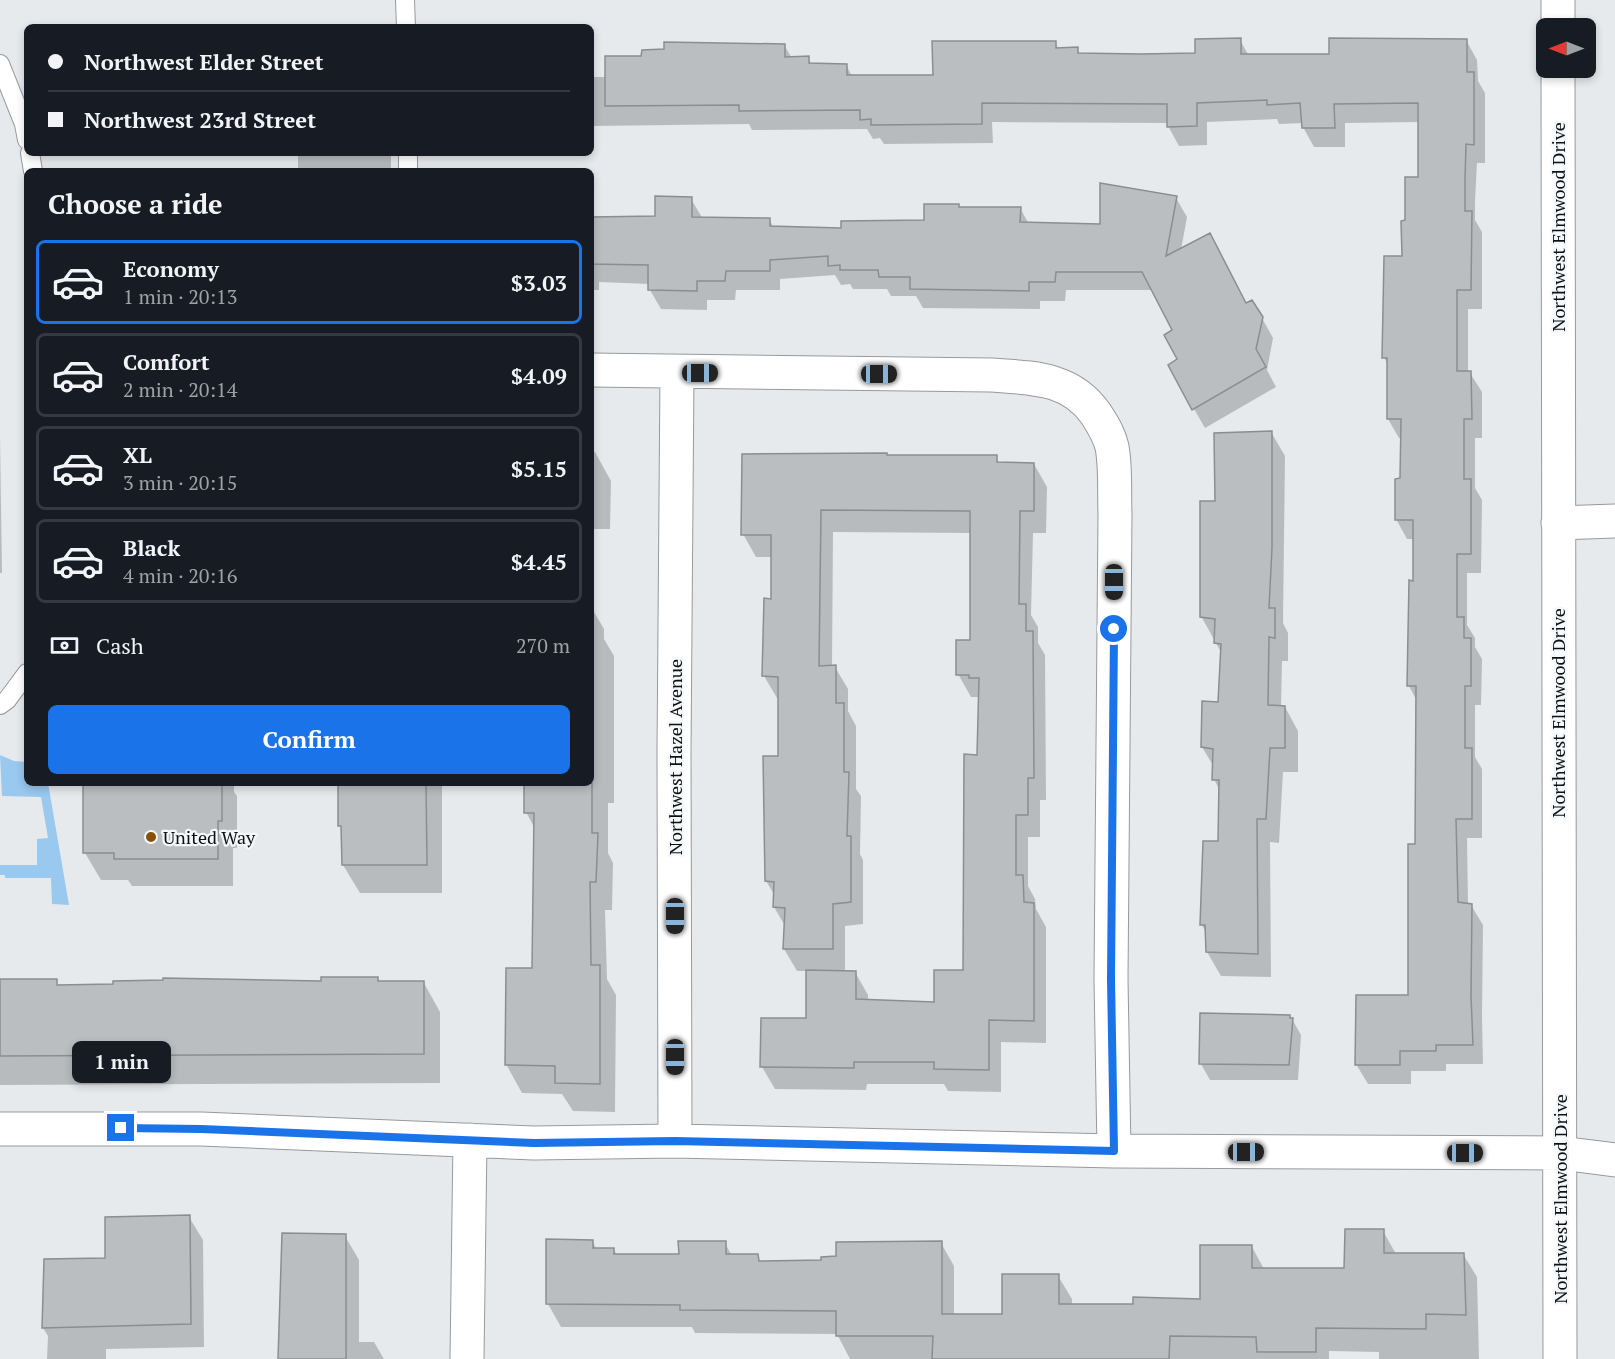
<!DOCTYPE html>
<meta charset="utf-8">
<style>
:root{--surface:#171b24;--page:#20242c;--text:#f1f3f6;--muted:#9ea1a6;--line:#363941;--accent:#1a73e8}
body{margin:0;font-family:"PT Serif",serif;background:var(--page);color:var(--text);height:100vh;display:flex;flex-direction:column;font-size:22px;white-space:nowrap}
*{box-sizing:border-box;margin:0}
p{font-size:20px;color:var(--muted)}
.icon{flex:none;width:33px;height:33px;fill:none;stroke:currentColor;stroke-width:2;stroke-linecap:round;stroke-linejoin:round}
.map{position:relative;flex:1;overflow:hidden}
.drawer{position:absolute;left:24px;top:168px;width:570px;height:618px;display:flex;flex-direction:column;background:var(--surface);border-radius:9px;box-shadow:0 3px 9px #0003}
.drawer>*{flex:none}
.guide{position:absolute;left:24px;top:24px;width:570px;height:132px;border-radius:9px;box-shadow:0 3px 9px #0003;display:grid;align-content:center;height:132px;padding:0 24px;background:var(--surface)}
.needle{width:39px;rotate:270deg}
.fabs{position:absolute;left:1536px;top:18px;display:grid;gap:12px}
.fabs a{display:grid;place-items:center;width:60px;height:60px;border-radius:9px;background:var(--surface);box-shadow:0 3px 9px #0003;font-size:30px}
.end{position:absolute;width:27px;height:27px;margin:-14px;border:8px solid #1a73e8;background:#fff;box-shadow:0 0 0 3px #fff}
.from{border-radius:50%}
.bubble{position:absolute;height:42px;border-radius:9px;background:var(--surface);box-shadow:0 3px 9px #0003;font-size:20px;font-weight:800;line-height:42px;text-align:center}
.car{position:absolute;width:18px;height:36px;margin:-18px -9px;border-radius:8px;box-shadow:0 0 4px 2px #0007;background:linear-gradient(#222 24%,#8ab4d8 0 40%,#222 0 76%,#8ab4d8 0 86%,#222 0)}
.guide b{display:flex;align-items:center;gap:21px;height:57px;font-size:22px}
.guide b+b{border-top:2px solid var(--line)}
.guide i{width:15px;height:15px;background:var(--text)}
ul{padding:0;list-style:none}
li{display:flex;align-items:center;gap:18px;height:84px;margin:0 12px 9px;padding:0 12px;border:3px solid var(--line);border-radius:9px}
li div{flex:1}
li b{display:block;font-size:22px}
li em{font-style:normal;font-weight:800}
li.selected{border-color:var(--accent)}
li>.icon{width:54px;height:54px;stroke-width:1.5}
h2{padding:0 24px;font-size:27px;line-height:72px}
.pay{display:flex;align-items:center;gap:15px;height:66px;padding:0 24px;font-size:22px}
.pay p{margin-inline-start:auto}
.cta{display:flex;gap:12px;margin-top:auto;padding:12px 24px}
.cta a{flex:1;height:69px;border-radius:9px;background:var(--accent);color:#fff;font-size:24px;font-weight:800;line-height:69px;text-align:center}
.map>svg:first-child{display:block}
</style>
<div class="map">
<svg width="1615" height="1359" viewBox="0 0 1615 1359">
<rect width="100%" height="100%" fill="#e7eaed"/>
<path fill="#99c9ef" d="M0,755L14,761L27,762V783H48L69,905L52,904L51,878H5V875H0V865H37V839L48,838L41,797L2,796Z"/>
<path fill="#0003" fill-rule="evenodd" d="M1240,40L1249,56L1330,55L1466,40L1477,60L1478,81L1485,93V163H1477L1475,201V220L1482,232V309H1468V373H1470L1482,392V438H1475V488L1482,500L1481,573H1467V625L1475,638V647L1482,659L1481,705H1475V757L1482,769V838H1467L1468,905H1471L1483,925L1482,1017L1483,1064H1446V1071H1411V1084H1368L1356,1064L1410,997L1417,846V701L1409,686L1414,582V539H1407L1396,519L1402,480L1403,438H1399L1388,419V365L1384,357L1403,258L1406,222L1419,178V122L1345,123V147H1314L1303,127V123L1279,124L1277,119L1207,122V145L1179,146L1168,126V123L992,122L993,143L884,144L880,138L873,139L867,129L752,130L749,124L593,126V145H591V77H606L643,58L784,45L792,58H808L812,65H846L852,76H934L1055,43L1059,49H1077L1080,55H1196Z
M298,153H391V171H298Z
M1176,198L1187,217L1181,250L1262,318L1273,338L1267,370L1276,387L1205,428L1194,409L1179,360L1174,331L1154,290H1066L1065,301H1040V309L923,308L916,296H891L887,289H853L850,284L841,285L835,275L780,279V290H736L735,300H707V310L661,309L650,290V284L599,282V290H591V218H656L691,199L703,219H769L774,228L842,230L926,222L958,205L960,208H1020L1029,224L1102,225Z
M1271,432L1285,456L1283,623L1288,633V661H1282L1281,707H1285L1298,731V772H1283L1279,843L1270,842L1271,977L1221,976L1207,952V933L1201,924L1219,843L1220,791L1214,779V767L1202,747L1220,704L1222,654L1201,616L1217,503Z
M0,435L2,573H0Z
M591,452H595L611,481L610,529H591Z
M743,455L996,457L1000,464H1034L1047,487L1046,533H1033L1031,615L1038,627V643L1045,655L1046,800H1040V837H1028V886L1035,899L1036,909L1046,927V1043L1001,1042V1092L948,1091L944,1084H867L866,1090L775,1089L762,1067L807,1020V971H797L784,949L785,926L774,907L775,896L766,881L780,758V698H777L764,676L773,600V557H756L743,534ZM833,532L971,533V641L958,674L971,697H980L979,757L964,972L936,1003L868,1001V995L855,972H845V926L863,924V860L860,854L861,796L856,789V726L848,711V689L835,667H832Z
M591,581L594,587V612L604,629V639L614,656V803H608V853L613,863L612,910H605L607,979L616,995L615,1112L573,1111L562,1094L522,1093L506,1064L534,970L535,829L526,812L525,783H591Z
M85,783H234V792L237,796V848H233V886H132L128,880H101L85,853Z
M340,783H442V893H360L343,865V831L340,826Z
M378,979L380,983H424L440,1012V1083L0,1085V981H56L59,987L323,982Z
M1292,1019L1301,1035L1298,1080H1210L1201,1064Z
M189,1217L203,1240L204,1347L106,1349V1359H47L48,1336L43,1328L107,1259Z
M1383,1231L1396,1254H1463L1477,1277L1479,1359H1379V1352L1329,1351V1359H850L837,1334L695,1333L692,1327H561L548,1304L592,1241L597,1250L614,1249L617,1256L681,1255L725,1243L732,1256H757L761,1262H822L941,1243L954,1266V1316H1003L1058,1276L1072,1299V1306H1134L1201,1300L1252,1247L1264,1269H1346Z
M345,1236L359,1260V1342H374L384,1359H280Z"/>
<path fill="#bbbec1" stroke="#8b8e90" stroke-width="1.5" d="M1241,38V54H1329V38L1467,39V72H1474V145L1466,144L1465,180V211H1472L1471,290H1457V371H1471L1472,419H1464V479H1471V554H1457V617H1464V638H1471V686H1465V748H1472V819H1456L1458,902L1472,904L1471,996L1473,1045H1436V1051H1400V1065H1355L1356,995H1408V844H1415L1416,686H1407L1409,580L1413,581V520H1395V479L1400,478L1401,419H1387V358H1382L1384,256H1402L1401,221L1405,220V177H1418V103L1334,104L1335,128H1302L1300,103L1267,105V100L1197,103V126L1167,127V104L982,103V124L871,125V119L860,120V110L739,111V105L605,106V56H641L642,50L664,49V42L785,44V57L809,56V63L847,64V75H933L932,41H1056V48L1078,47V53L1141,54L1195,53V39Z
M1100,183L1177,196L1166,256L1210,233L1246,303L1252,300L1263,317L1256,349L1266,367L1192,410L1168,365L1177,359L1164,335L1172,330L1142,272H1056L1055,282H1029V291L910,289V277H879L878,270H840V265L828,266V256L770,260V271H726L725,281H697V291L648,290V265L591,264V217L655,216V196L692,197V217L770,218V226L841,228V221L924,220V204H959V207H1021L1020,222L1100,224Z
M1272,431V548L1269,608H1275V638L1269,637L1268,705L1285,706V748H1270L1266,819H1257L1258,954L1206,952L1205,925H1200L1203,841H1218L1219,780H1212L1213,749L1201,747L1202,701L1218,702L1221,644L1214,643L1215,619L1200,617V501H1215L1214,433Z
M887,453V455H997V462L1034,463V511H1020L1019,604H1026V631H1033L1034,778H1028V815H1016V875H1023L1024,902L1034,903V1021L989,1020V1070L934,1069V1062H854V1068L760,1067L761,1018H806V970L856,971V999L934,1002V970H963L964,754L977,755L979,678H969V675H956V640H970V511L821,510L819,666L836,665V703H844V772H849L847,836H851V902L833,904V949H783L785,908L773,907L774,882L765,881L763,756H778V677L762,676L764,598L771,599V535H741L742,454Z
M83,783H222V821H218V859H114V853H83Z
M338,783H426L427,865H342L341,826H338Z
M524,783H592V833H598L596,882H590L591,965H600V1084L555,1083V1066L505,1065L506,968H532L534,813H524Z
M321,977H378V981H424V1054L0,1056V979H57V985L113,984V981L163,980V978L321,981Z
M1200,1013L1290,1015V1018H1293L1289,1065L1199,1064Z
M190,1215L191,1324L42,1328L44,1259L105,1258V1217Z
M1345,1229H1384V1253H1464L1466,1315L1426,1314V1329L1316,1328V1352H1257L1256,1337L1170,1336L1169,1359H932L933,1336H836V1311L680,1310V1305L546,1304V1239L593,1240V1248H614V1254H679L678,1241H726V1254H758L759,1261L821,1260V1257L836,1256V1242L942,1241V1314H1002V1274H1059V1304H1133V1297L1200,1299V1245H1252V1268H1344Z
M282,1233L346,1234V1359H278Z"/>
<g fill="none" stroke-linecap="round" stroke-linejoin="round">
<g stroke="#979a9c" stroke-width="20">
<path id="lane" d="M405,0L406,27
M0,64L24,124L27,140
M30,153L33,171
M408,153V171
M0,705L7,700L27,673"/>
</g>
<g stroke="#979a9c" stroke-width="35">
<path id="street" d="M1558,28V0
M1558,68L1560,1359
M591,370L991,375C1032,378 1070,377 1096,414C1103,425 1109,434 1112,447C1116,468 1114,492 1115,513L1111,979L1114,1151
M1558,523L1615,521
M0,1129H201L534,1143L675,1141L1114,1151L1561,1153L1615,1160
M675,1141L674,752L677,373
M467,1359L470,1140"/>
</g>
<use href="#lane" stroke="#fff" stroke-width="18"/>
<use href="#street" stroke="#fff" stroke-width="33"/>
</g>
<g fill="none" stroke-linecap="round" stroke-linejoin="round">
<path stroke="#1a73e8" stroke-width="8" d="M121,1128L201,1129L534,1143L675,1141L1114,1151L1111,979L1114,629"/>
</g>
<circle fill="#8a4f08" stroke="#f4f8fa" stroke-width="2" cx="151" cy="837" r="6"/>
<g text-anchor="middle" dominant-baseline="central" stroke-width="4.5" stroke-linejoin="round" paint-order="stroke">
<g font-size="18" fill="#0e0f10" stroke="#f4f8fa">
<text transform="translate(1558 227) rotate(-90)">Northwest Elmwood Drive</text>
<text transform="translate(1558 713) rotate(-90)">Northwest Elmwood Drive</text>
<text transform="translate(675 757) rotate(-90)">Northwest Hazel Avenue</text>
<text transform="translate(1560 1199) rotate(-90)">Northwest Elmwood Drive</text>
</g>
<g font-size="18" fill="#0e0f10" stroke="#f4f8fa" text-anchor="start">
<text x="163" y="837">United Way</text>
</g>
</g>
</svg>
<div class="fabs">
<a><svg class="needle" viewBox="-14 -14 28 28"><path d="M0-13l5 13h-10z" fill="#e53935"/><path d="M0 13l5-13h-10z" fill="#9ea1a6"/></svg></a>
</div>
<i class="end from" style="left:1114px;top:629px"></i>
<i class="end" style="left:121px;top:1128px"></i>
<div class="bubble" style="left:72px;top:1041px;width:99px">1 min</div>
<i class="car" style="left:700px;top:373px;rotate:90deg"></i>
<i class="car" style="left:879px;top:374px;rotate:90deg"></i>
<i class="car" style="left:1114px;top:582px;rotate:180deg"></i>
<i class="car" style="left:675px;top:916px;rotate:180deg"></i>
<i class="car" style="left:675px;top:1057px;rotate:180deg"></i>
<i class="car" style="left:1246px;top:1152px;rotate:90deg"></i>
<i class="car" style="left:1465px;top:1153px;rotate:90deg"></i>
<div class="guide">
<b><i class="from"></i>Northwest Elder Street</b>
<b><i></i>Northwest 23rd Street</b>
</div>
<section class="drawer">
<h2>Choose a ride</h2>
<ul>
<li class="selected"><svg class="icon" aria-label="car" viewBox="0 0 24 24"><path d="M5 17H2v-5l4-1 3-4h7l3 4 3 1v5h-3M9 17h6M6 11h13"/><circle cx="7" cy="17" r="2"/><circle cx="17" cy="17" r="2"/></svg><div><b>Economy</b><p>1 min · 20:13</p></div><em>$3.03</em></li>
<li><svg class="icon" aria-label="car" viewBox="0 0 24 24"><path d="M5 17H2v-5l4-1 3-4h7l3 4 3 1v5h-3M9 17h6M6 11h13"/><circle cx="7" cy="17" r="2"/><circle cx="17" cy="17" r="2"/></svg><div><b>Comfort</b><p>2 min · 20:14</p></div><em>$4.09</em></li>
<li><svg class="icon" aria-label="car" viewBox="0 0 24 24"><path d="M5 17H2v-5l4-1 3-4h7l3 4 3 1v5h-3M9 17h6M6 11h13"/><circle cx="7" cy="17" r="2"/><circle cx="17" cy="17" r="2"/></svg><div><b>XL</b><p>3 min · 20:15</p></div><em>$5.15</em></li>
<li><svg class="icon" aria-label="car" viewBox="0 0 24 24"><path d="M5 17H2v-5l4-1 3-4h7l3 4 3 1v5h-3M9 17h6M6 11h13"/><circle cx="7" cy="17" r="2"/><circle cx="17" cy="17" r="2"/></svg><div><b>Black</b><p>4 min · 20:16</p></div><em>$4.45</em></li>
</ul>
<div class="pay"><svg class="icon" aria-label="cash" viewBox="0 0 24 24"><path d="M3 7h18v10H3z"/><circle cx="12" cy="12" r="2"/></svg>Cash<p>270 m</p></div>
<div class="cta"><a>Confirm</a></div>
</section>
</div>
